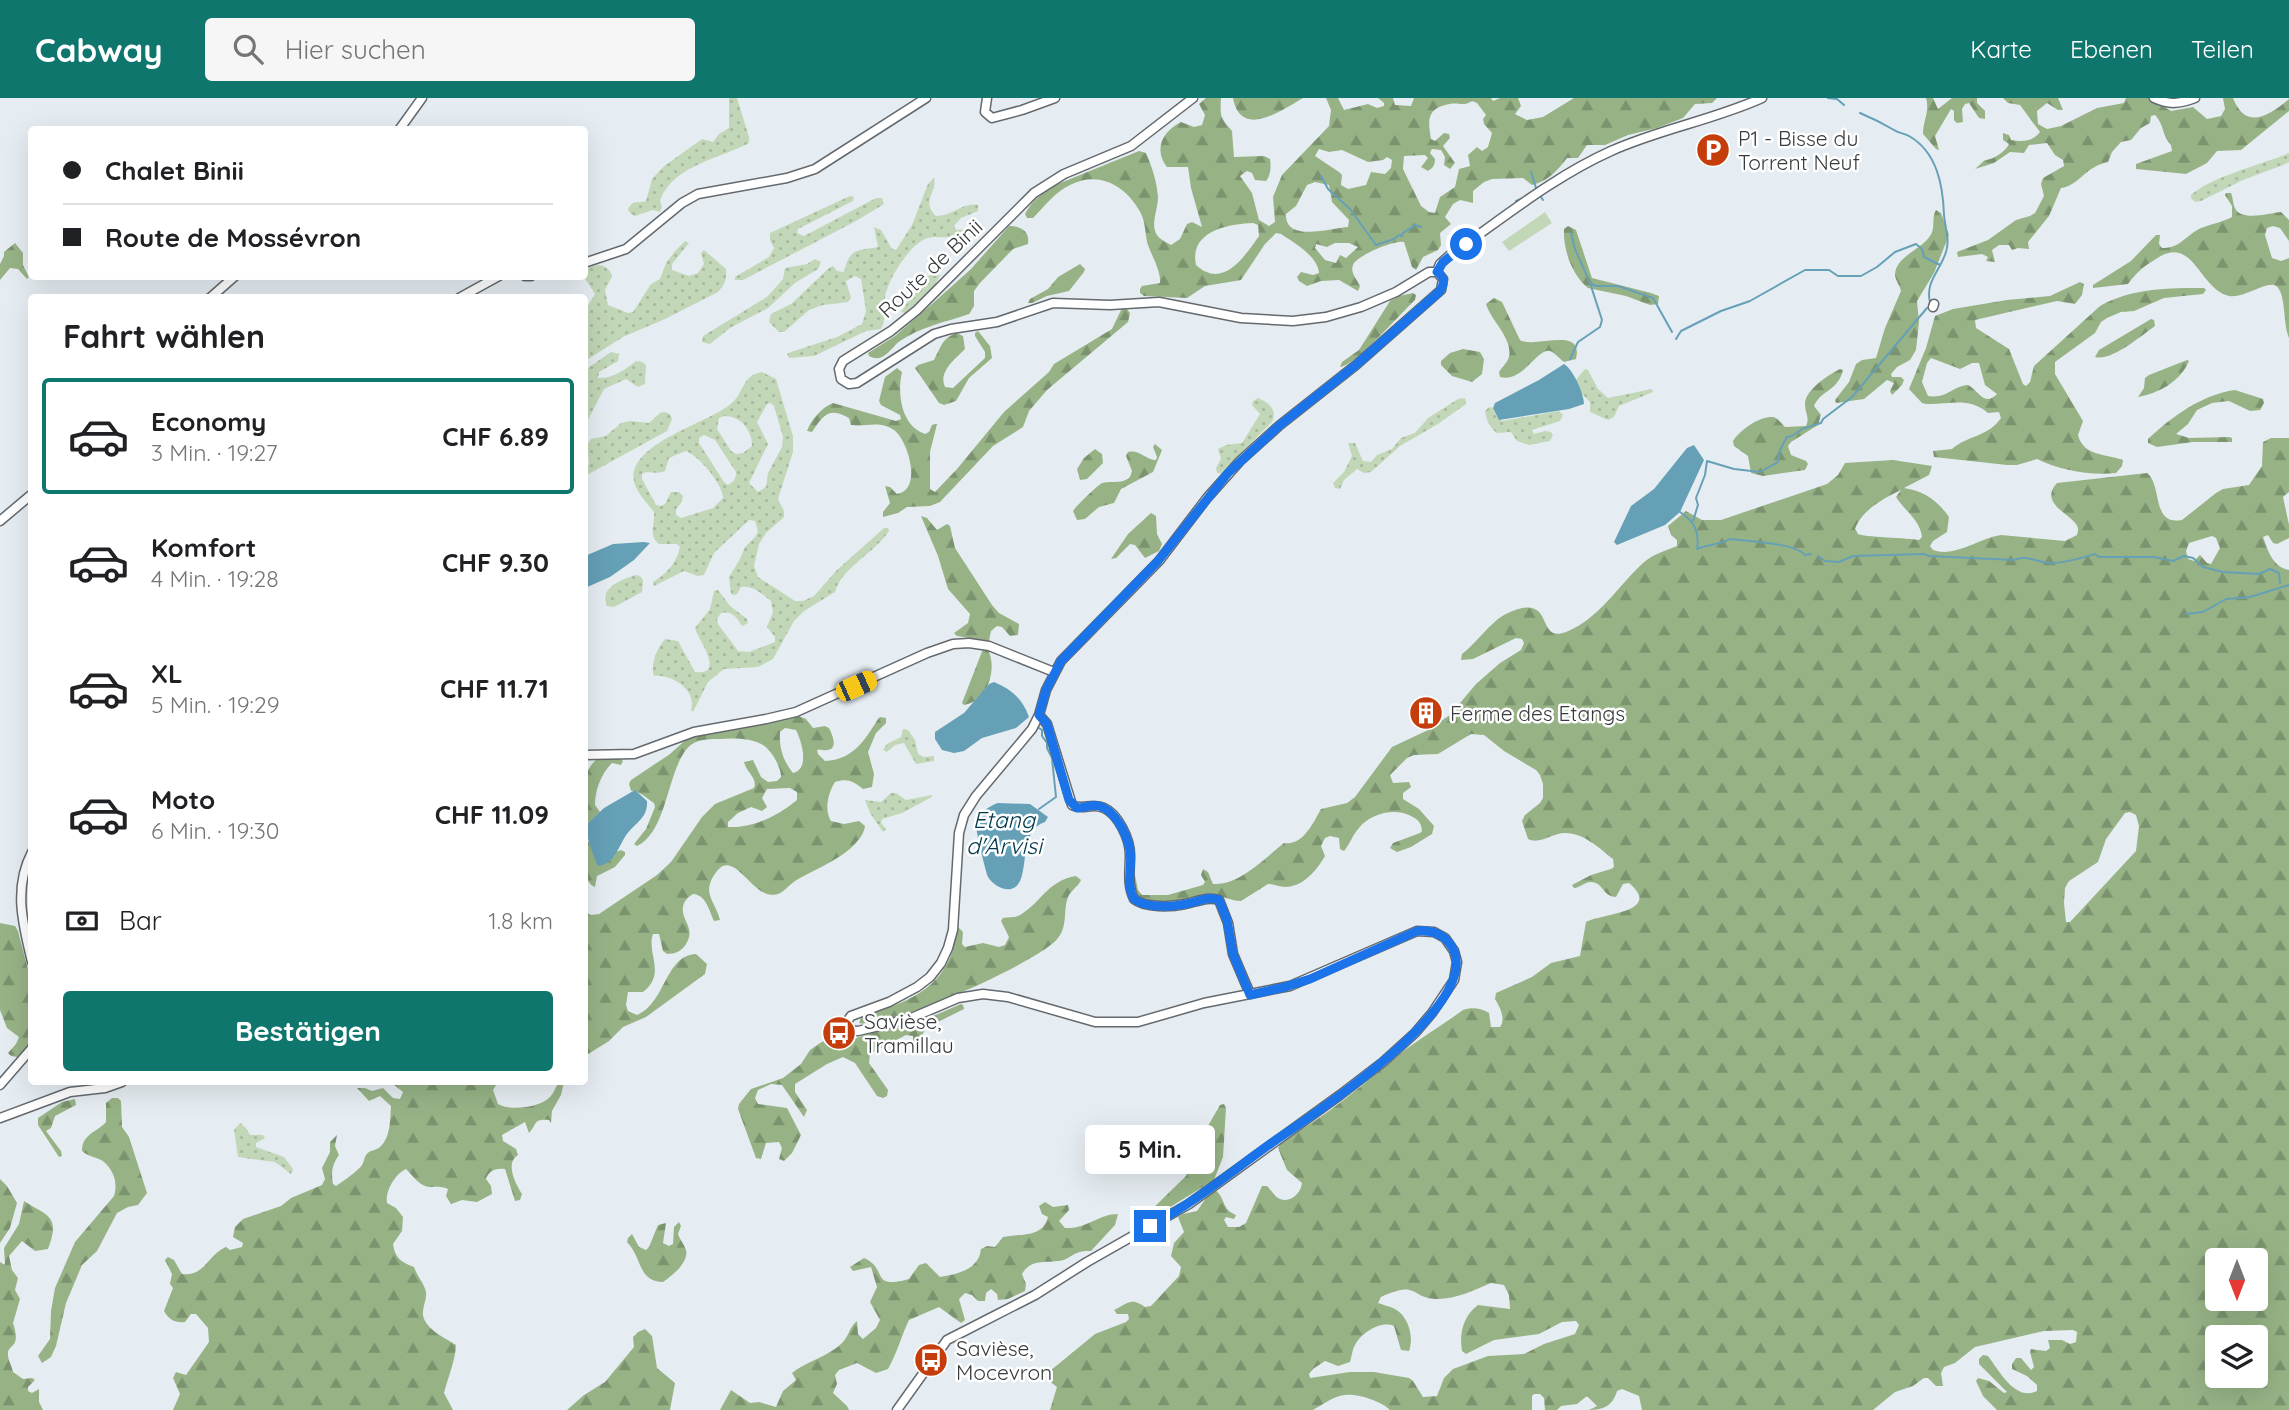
<!DOCTYPE html>
<html lang="de">
<meta charset="utf-8">
<style>
:root{--surface:#fff;--page:#f6f6f6;--text:#202124;--muted:#757577;--line:#e0e0e0;--accent:#0f766e}
body{margin:0;font-family:Quicksand,sans-serif;background:var(--page);color:var(--text);height:100vh;display:flex;flex-direction:column;font-size:26px;white-space:nowrap}
*{box-sizing:border-box;margin:0}
p{font-size:23px;color:var(--muted)}
.icon{flex:none;width:38px;height:38px;fill:none;stroke:currentColor;stroke-width:2;stroke-linecap:round;stroke-linejoin:round}
.map{position:relative;flex:1;overflow:hidden}
.side{position:absolute;left:28px;top:196px;width:560px;height:791px;display:flex;flex-direction:column;background:var(--surface);border-radius:7px;box-shadow:0 7px 28px #0002}
.side>*{flex:none}
.guide{position:absolute;left:28px;top:28px;width:560px;height:154px;border-radius:7px;box-shadow:0 7px 28px #0002;display:grid;align-content:center;height:154px;padding:0 35px;background:var(--surface)}
.needle{width:46px;rotate:180deg}
.controls{position:absolute;left:2205px;top:1150px;display:grid;gap:14px}
.controls a{display:grid;place-items:center;width:63px;height:63px;border-radius:7px;background:var(--surface);box-shadow:0 7px 28px #0002;font-size:35px}
.end{position:absolute;width:32px;height:32px;margin:-16px;border:9px solid #1a73e8;background:#fff;box-shadow:0 0 0 4px #fff}
.from{border-radius:50%}
.bubble{position:absolute;height:49px;border-radius:7px;background:var(--surface);box-shadow:0 7px 28px #0002;font-size:23px;font-weight:700;line-height:49px;text-align:center}
.car{position:absolute;width:21px;height:42px;margin:-21px -10px;border-radius:9px;box-shadow:0 0 5px 2px #0007;background:linear-gradient(#f5c518 24%,#345 0 40%,#f5c518 0 76%,#345 0 86%,#f5c518 0)}
.guide b{display:flex;align-items:center;gap:24px;height:66px;font-size:26px}
.guide b+b{border-top:2px solid var(--line)}
.guide i{width:18px;height:18px;background:var(--text)}
ul{padding:0;list-style:none}
li{display:flex;align-items:center;gap:21px;height:116px;margin:0 14px 10px;padding:0 21px;border:4px solid transparent;border-radius:7px}
li div{flex:1}
li b{display:block;font-size:26px}
li em{font-style:normal;font-weight:700}
li.selected{border-color:var(--accent)}
li>.icon{width:63px;height:63px;stroke-width:1.5}
h2{padding:0 35px;font-size:32px;line-height:84px}
.pay{display:flex;align-items:center;gap:18px;height:77px;padding:0 35px;font-size:26px}
.pay p{margin-inline-start:auto}
.action{display:flex;gap:14px;margin-top:auto;padding:14px 35px}
.action a{flex:1;height:80px;border-radius:7px;background:var(--accent);color:#fff;font-size:28px;font-weight:700;line-height:80px;text-align:center}
header{display:flex;align-items:center;gap:42px;box-sizing:border-box;height:98px;padding:0 35px;background:var(--accent);color:#fff}
header strong{font-size:33px}
nav{display:flex;gap:38px;margin-inline-start:auto;font-size:24px}
.search{width:490px;height:63px;background:var(--page);display:flex;align-items:center;gap:18px;box-sizing:border-box;padding:0 24px;border-radius:7px;color:var(--muted);font-size:26px}
.map>svg:first-child{display:block}
</style>
<header>
<strong>Cabway</strong>
<div class="search"><svg class="icon" aria-label="search" viewBox="0 0 24 24"><circle cx="10" cy="10" r="6"/><path d="M15 15l6 6"/></svg>Hier suchen</div>
<nav><a>Karte</a><a>Ebenen</a><a>Teilen</a></nav>
</header>
<div class="map">
<svg width="2289" height="1312" viewBox="0 0 2289 1312">
<defs>
<pattern id="grass-dots" width="8" height="8" patternUnits="userSpaceOnUse" patternTransform="scale(1.75)"><rect width="8" height="8" fill="#c2d7b7"/><path d="M2 2h.1M6 6h.1" fill="none" stroke="#a7b99e" stroke-width="1.8" stroke-linecap="round"/></pattern>
<pattern id="forest-firs" width="22" height="20" patternUnits="userSpaceOnUse" patternTransform="scale(1.75)"><rect width="22" height="20" fill="#97b386"/><path d="M5 1l3.5 6h-7zM16 11l3.5 6h-7z" fill="#7c936f"/></pattern>
</defs>
<rect width="100%" height="100%" fill="#e6edf2"/>
<path fill="url(#grass-dots)" fill-rule="evenodd" d="M729,0H737L749,39V45C719,61 674,67 660,102L662,109L660,114L653,112L635,118L631,116L628,112C632,101 637,106 646,103L652,81L663,69L702,41L713,44L719,36L729,30Z
M2289,55V64L2283,67L2243,82L2201,103L2195,104L2191,100V97C2212,78 2261,67 2289,55Z
M934,80C938,94 920,103 936,118C953,118 963,104 978,107V113L961,120L954,128L956,132L969,131L968,136C951,143 936,136 925,141C909,148 888,181 885,199C883,210 887,221 881,231L866,233L814,258L789,260L787,256L791,254L837,239L862,226L866,213L861,181L855,178L846,183L851,200L848,204L823,207L809,212L784,234H779L769,224L771,216L791,206L829,170L833,168L837,173L844,174C850,150 856,153 878,149L874,129L881,132L892,151L896,152L912,127L928,86Z
M850,98L854,99L853,103L798,131L797,135L804,138L876,100H882L884,106L856,123L743,182H735V179L769,159L774,150L770,142V135Z
M685,143L689,145L672,166V172L689,178L698,175L704,166L701,155L704,152L726,171C727,182 725,186 718,194L665,221L623,239L585,263V212L595,196L584,179L585,172C594,165 608,165 612,178L605,192L608,207L628,215L633,214L651,186L660,181L666,165L675,153Z
M815,161L821,164L818,171L795,185L768,210L730,230L710,246L702,244L703,238L767,199L783,181L785,170L807,166Z
M937,173L940,177L935,187L905,215L901,214L909,202L915,186Z
M611,254L619,256L618,263L599,274L598,280C613,281 624,272 636,263L642,264L646,267L645,286L638,289L626,281L604,291L585,327V272Z
M1585,271L1588,272L1598,291L1608,300L1652,291L1653,294L1619,308L1614,319L1608,322L1590,314V304L1580,294L1576,282Z
M762,274L776,281L793,338V354L778,401L784,413V419L766,435L759,446L754,468L758,479L795,503H803L814,498L837,472L884,430H888L889,433C874,456 842,469 835,494L804,513L794,523L773,561L758,569L724,571L708,584L693,614L691,612C697,592 672,576 654,578C650,567 657,550 665,541L678,543L695,574C727,578 697,540 695,530L710,511L714,493L718,492L730,508L747,521L748,525L742,528C736,519 733,513 721,515L717,521L718,526L738,553L749,554L775,544V539L767,529L773,514L771,503C762,496 753,487 741,489L737,496L734,497L731,496L729,479L740,461L745,449L756,438L758,433L755,423L749,422L714,455L704,477L698,478L684,473L654,488L653,484C667,475 676,466 680,449L677,446H659C648,437 655,427 654,414C648,406 639,397 635,387C621,346 712,325 733,304C744,293 743,277 762,274ZM770,305L774,308L783,339L782,349L768,375L766,389L758,394L749,385L768,346L757,324L767,306ZM724,318C740,318 752,331 752,348L743,355L736,356L731,353L717,331L719,320ZM704,337L715,342L736,374C736,380 734,384 728,387L724,384L699,345V340ZM686,353C699,358 723,386 723,400L713,410L681,420L676,417V411L681,405L683,398L679,394H671L665,406L661,408L656,407L642,381V376C648,372 657,377 665,373L669,360Z
M1258,300C1269,305 1278,312 1272,324L1221,375H1217L1216,370L1221,361L1218,351L1226,347L1242,345L1260,316L1252,307L1253,303Z
M1465,300L1466,306L1438,326L1400,348L1371,374L1364,375L1357,371L1344,382L1340,391L1335,390L1333,385L1344,374L1352,358L1348,345H1355L1363,363L1371,364L1377,357L1392,351L1401,340L1415,335L1428,320L1458,301Z
M1489,309L1493,310L1497,319L1502,323L1559,313L1563,317L1560,323L1532,332L1534,336L1545,333L1551,334L1553,337L1550,343L1529,347L1517,343L1511,334L1497,335C1490,330 1486,322 1485,313Z
M664,314L670,316L672,321L667,333L585,378V371L589,366L587,347L591,341L606,338L621,325L630,323L649,325L660,315Z
M635,477L640,478L643,482L642,494L614,509L607,508C599,489 622,482 635,477Z
M903,631L908,632L915,642L918,656L924,659L934,658V663L916,666L904,645L895,647L887,654L883,652L887,646L901,639Z
M891,695H896L906,702L932,697V699L902,715L882,721L881,725L886,731L883,734L870,715L865,702L881,704Z
M240,1025L246,1030L250,1037H263L265,1040L256,1045V1049L284,1059L293,1071L291,1076L275,1064L238,1059L234,1032Z"/>
<path fill="url(#forest-firs)" fill-rule="evenodd" d="M1206,0H1221C1220,19 1220,19 1232,33L1234,59L1264,58L1270,61C1271,68 1271,77 1266,83L1255,82L1252,75L1247,73L1240,78L1252,95L1259,122L1269,128L1275,124L1273,99L1282,77L1329,28L1331,12L1326,0H1338L1344,12L1368,6L1377,10L1384,8V5L1378,0H1393L1395,7L1411,8L1414,0H1491L1493,3L1500,0H1518L1521,8L1515,16L1527,22L1543,19L1574,0H1717L1712,5L1695,6L1683,20L1657,30L1628,37L1605,47H1587L1578,60H1567C1557,73 1548,83 1532,87L1523,80L1492,81L1484,84L1473,93V105L1460,102L1453,106L1445,119L1451,126L1440,135L1441,147L1438,152L1423,159L1416,172L1412,169L1404,144C1395,142 1357,157 1353,167C1350,175 1357,181 1360,188L1358,193L1339,182L1321,183L1307,188L1299,183L1297,179L1301,174L1313,177L1319,175C1318,158 1294,145 1281,136L1276,135L1265,146L1241,182L1205,188L1187,200L1144,198L1140,195V191L1142,188L1160,185C1161,172 1151,157 1147,144C1145,133 1145,121 1139,112C1124,86 1097,73 1070,87C1055,94 1044,109 1033,120H1027L1025,116C1031,104 1041,96 1053,88L1139,53L1146,55C1152,69 1157,84 1158,99C1158,110 1152,123 1155,133C1157,140 1165,144 1171,147L1180,141L1187,126L1192,124L1202,129L1191,90L1188,69H1167C1153,51 1163,33 1181,24L1194,29L1202,27L1205,17L1199,6ZM1472,3L1477,5L1486,17L1483,21L1484,26L1492,35L1488,49L1482,53L1477,49L1468,57L1470,68L1459,71L1455,89L1440,99L1435,115L1429,114L1421,108L1403,71L1404,58L1425,57L1428,60L1421,69L1428,73C1433,70 1435,67 1435,61L1430,55L1432,51L1441,52L1445,59L1444,67L1450,71L1455,65L1443,48L1450,40L1449,36L1444,35L1435,43L1431,41C1428,23 1426,10 1450,6C1459,4 1463,9 1472,3ZM1319,51L1329,54L1342,52L1368,64L1383,62L1387,59L1392,62L1391,70L1385,76L1371,74L1366,87L1348,91L1341,87L1342,77L1339,74L1315,58ZM1315,84L1329,87L1332,104L1349,122L1348,129C1331,130 1285,145 1286,116L1296,108L1307,87ZM1253,125L1258,127L1259,138C1244,159 1223,192 1196,167C1189,133 1228,126 1253,125ZM1335,145H1349L1358,149L1346,160L1340,157L1336,165L1325,162L1315,150L1316,146L1327,149Z
M1233,0H1303C1282,12 1241,42 1233,0Z
M1926,0H1933L1938,11L1952,0H1977V5L1985,13V21L1979,20L1969,5L1965,6L1962,11L1963,24L1957,25L1954,22V13L1951,11L1935,38L1939,52L1936,51L1923,36C1923,22 1930,14 1926,0Z
M2003,0H2058L2063,12H2058L2047,5L2037,13L2038,26L2047,31L2061,28L2097,10L2124,5L2126,0H2150L2171,13L2193,9L2207,21L2221,18L2225,11L2223,0H2233C2246,33 2269,18 2289,1V13L2241,52L2217,53L2207,65L2186,76L2136,71V66L2172,53L2171,47C2162,38 2164,26 2155,17L2151,18L2150,25L2141,30L2131,42L2121,44L2112,54L2108,64C2084,69 2079,88 2061,90L2049,118L2028,144L2029,151L2018,150L2012,152L2009,147H1999L1992,152L1995,164L1986,163L1988,159L1982,156L1958,159L1957,154L1988,142L2016,122L2030,118L2035,115L2044,98L2041,86L2043,80L2064,68L2063,62L2055,57L2047,45L2029,47L2024,55L2010,54L1994,65L1975,71L1985,62C1993,62 2006,53 2009,46L2003,42V35L2009,37L2011,42C2022,44 2032,44 2040,34L2020,7L2008,5Z
M2226,95H2231C2233,99 2233,108 2236,112C2244,123 2270,115 2281,114L2289,122V143L2280,130L2273,128L2267,130L2265,137L2272,160L2281,163L2289,160V240C2283,227 2286,194 2276,188C2267,182 2244,201 2229,198C2199,191 2193,135 2156,161C2144,168 2136,175 2128,186L2093,190V187L2131,163L2156,137H2160L2159,146L2162,150C2181,151 2188,134 2204,129C2214,125 2223,124 2232,119V108L2225,97Z
M1936,112L1941,115L1949,137L1934,175L1917,203L1919,224L1916,252L1910,262L1897,269L1891,276L1892,279H1901L1904,282L1902,287L1892,297L1890,293L1894,285L1887,282L1864,301L1836,305L1835,302L1849,284L1856,266L1862,262L1876,260L1885,230L1901,193C1900,188 1896,183 1895,178C1894,159 1921,152 1930,138C1936,130 1931,120 1936,112Z
M1009,128C1021,128 1030,133 1028,146L1013,151L980,185L974,193V208L969,216C946,224 920,229 900,243C890,250 884,266 869,258L868,255L895,238L932,206L971,171Z
M1568,128L1576,132L1592,180L1651,195L1659,198L1658,206L1650,207L1626,198L1588,190C1572,177 1563,152 1564,131Z
M15,145L23,155V167L29,179L27,181L18,171L10,170L0,182V166L4,158V154Z
M1080,166L1085,171L1084,174L1069,193L1047,198L1032,205H1028L1030,201L1048,191L1058,179Z
M2080,184L2084,186L2082,197L2075,206L2057,203L1975,222L1976,230L2009,251L2023,286L2026,288L2030,284L2034,268L2100,208C2132,190 2168,190 2204,190L2206,192L2203,196L2164,200L2134,213L2121,214L2107,220L2101,224L2095,235L2055,264V276L2083,323L2078,337C2083,358 2106,356 2123,362L2122,368L2116,375C2091,378 2059,372 2037,361L2017,367H2007L1934,359L1933,353L1952,351C1968,337 1988,339 2001,320L1999,314L1988,315C1968,298 1949,307 1926,306L1922,305L1909,291L1926,250L1935,218L1953,211L2007,202L2050,198ZM1931,260L1960,271L1972,265H1979L1985,287L1997,296C1984,309 1979,293 1968,287C1952,288 1948,301 1928,298L1922,284L1927,265Z
M1413,195L1416,197L1415,202C1401,215 1355,268 1340,269L1342,264L1359,252L1390,203L1399,198Z
M1494,200L1502,204L1520,242C1535,251 1584,227 1576,261L1564,264C1560,261 1554,254 1550,253C1537,250 1523,285 1500,279L1499,274C1502,269 1507,265 1509,259C1513,240 1491,223 1486,206Z
M1122,210H1126L1130,215L1128,224L1047,292L1029,313L1023,329L993,348L940,404L930,408L907,409L898,415L883,419V414L890,405L885,388L890,389L897,396C923,392 908,342 894,332C879,322 866,329 851,327L849,320C828,308 823,318 812,334L807,333C811,322 822,309 833,305L896,323L901,321L900,317L881,307L879,303L885,279L897,270L902,274C897,295 901,328 925,336L929,334L932,327L937,326L930,354V391L935,394L957,371L1004,314L1049,274L1054,266L1112,231Z
M2151,221L2154,222L2155,228C2142,237 2111,264 2095,259L2099,252Z
M978,233L990,248L992,260L969,280L956,303L944,307L939,305L915,270L918,267L934,262C941,249 942,240 957,235L963,238L965,251C955,261 938,274 945,289L953,290L985,260V254L975,238V235Z
M1463,251L1480,254L1484,261L1482,276L1472,284L1452,278L1441,267V263L1450,255Z
M2187,262L2189,263C2180,284 2159,295 2138,299L2144,290L2145,280L2149,277Z
M1840,271L1843,272C1838,293 1821,292 1814,308L1821,317L1818,327L1791,344L1788,348L1791,357L1806,363L1808,366L1805,372L1763,378L1751,375L1748,358L1734,348L1733,343C1739,333 1759,318 1772,319C1777,319 1781,325 1785,329L1806,328C1810,320 1805,315 1805,306C1805,292 1828,277 1840,271Z
M2235,292L2263,301L2264,305L2260,312L2250,313L2229,303L2212,305L2197,312L2188,326L2176,336L2189,340L2229,339L2232,340V344H2193L2157,349L2148,345V341C2173,318 2201,297 2235,292Z
M2271,340H2289V394L2283,399L2289,427V440L2277,446L2273,445L2268,437L2263,439C2268,453 2273,469 2289,472V1312H1997L1983,1298L1976,1283L1978,1280L1989,1283L2004,1295L2007,1294L1979,1266V1261L1983,1257L1988,1258C1999,1272 2015,1304 2037,1293V1287L2027,1278L2012,1271V1266L2016,1260H2021L2031,1272L2034,1269L2030,1254L2031,1251L2046,1253L2050,1250L2048,1242H2062L2070,1246L2076,1244L2077,1234L2073,1232L2044,1233L1975,1249L1955,1265L1944,1269L1941,1275L1943,1288H1936L1928,1280H1924L1913,1288L1895,1294L1873,1312H1642L1639,1298L1622,1291L1617,1293C1613,1308 1603,1312 1589,1312L1597,1308L1587,1298L1577,1306L1561,1308L1557,1312H1545L1544,1300L1540,1296H1534L1532,1298V1312H1390C1384,1306 1378,1304 1370,1301C1344,1292 1336,1298 1313,1312H1050L1057,1289L1048,1282L1050,1273L1095,1236L1126,1224L1129,1221L1128,1216H1117L1114,1212C1128,1205 1131,1199 1145,1209L1151,1208L1179,1178L1181,1169L1171,1158L1174,1145L1184,1134L1178,1119L1183,1116L1197,1113L1211,1093L1215,1092C1226,1100 1221,1111 1236,1117L1234,1121L1226,1119L1224,1122L1228,1129H1239L1246,1125L1262,1088H1267C1271,1092 1275,1099 1280,1101C1291,1105 1301,1095 1302,1085L1287,1072L1278,1050L1283,1041C1324,1022 1369,981 1405,952C1424,938 1444,926 1463,912C1471,909 1482,910 1489,915L1491,929H1500C1506,921 1500,909 1495,901L1496,895L1532,879L1551,865L1580,858L1586,824C1597,816 1665,815 1629,785L1623,786L1616,799C1603,799 1603,784 1591,784C1584,784 1580,790 1574,790L1572,787L1591,777L1611,771L1614,769L1613,761C1599,750 1584,735 1565,735C1552,735 1540,747 1528,741L1522,723L1525,717L1540,705L1543,700V686L1540,677L1536,672L1504,653L1484,637L1471,636L1438,656L1414,657L1407,660L1390,677L1393,685L1409,684L1411,689L1403,695V701L1419,711L1434,728L1432,736L1411,749L1397,754L1390,750L1393,745L1420,735L1422,733C1421,723 1417,721 1409,717C1393,710 1370,716 1359,730C1353,736 1350,746 1344,753L1340,751L1339,740L1330,738L1325,740L1321,748L1325,758C1317,772 1303,789 1285,789C1279,789 1274,786 1268,786L1241,803C1231,803 1223,798 1214,797C1196,795 1136,819 1132,789C1131,782 1133,774 1133,767L1138,792L1142,797H1168L1203,787L1205,784L1201,777L1203,771L1208,774L1213,786C1239,788 1265,760 1284,745C1303,748 1313,725 1321,711L1347,705L1355,699L1392,649L1426,633L1450,617L1476,586L1500,565L1521,552L1524,545L1522,541L1516,540L1473,561L1461,562L1462,556C1477,545 1491,523 1506,516C1557,491 1534,546 1566,534C1599,521 1618,488 1643,465C1653,456 1665,453 1677,448V442L1671,437L1668,428L1686,413L1702,422H1721L1827,386L1838,377L1845,365L1893,362L1932,368L1929,377L1904,390C1924,393 1937,402 1949,419L1947,434L1933,443L1930,448L1933,452C1956,460 1978,440 2001,437L2065,443L2077,437C2078,432 2079,430 2076,426C2068,415 2039,404 2057,385L2147,375C2163,388 2151,428 2182,422L2216,395L2223,391L2249,387L2262,368L2263,344ZM1901,392L1896,399C1905,413 1920,422 1922,439L1919,442C1910,440 1862,439 1858,436C1857,434 1856,432 1855,431C1862,412 1884,400 1901,392ZM2212,438L2216,440L2220,450L2211,466L2207,465L2200,457L2194,463L2188,461L2186,453L2189,445ZM2130,714L2136,717L2139,728L2136,753L2070,824H2066L2064,805L2065,790L2069,783L2098,764L2106,741L2125,715ZM2217,1162H2256V1200H2217ZM1491,1185L1504,1187L1509,1197L1510,1211L1478,1207C1463,1218 1459,1236 1462,1253L1466,1256L1494,1242L1539,1236L1562,1224L1576,1223L1579,1227L1575,1236L1544,1246L1524,1256L1488,1258L1453,1271L1444,1280L1437,1298L1423,1299L1413,1283L1409,1280L1374,1274H1350L1310,1280L1309,1276L1313,1271L1325,1263L1338,1268L1350,1264C1352,1258 1352,1252 1355,1247C1361,1235 1381,1222 1394,1228L1401,1252L1409,1253C1414,1239 1409,1219 1395,1211C1389,1208 1383,1207 1378,1205L1381,1199C1419,1181 1410,1201 1438,1201C1456,1201 1474,1192 1491,1185ZM2217,1239H2256V1278H2217Z
M1155,346L1162,352L1153,374L1121,391L1114,405L1099,409L1085,421L1077,422L1073,413C1076,408 1098,387 1102,385C1113,382 1121,387 1130,379L1132,373L1126,358L1128,354C1139,351 1146,362 1156,362L1157,359L1153,349Z
M1095,351L1102,356L1103,365L1087,381L1080,382L1077,371L1084,360Z
M1151,415L1156,418L1157,436L1162,446L1159,453L1145,460L1135,447L1130,446L1116,460L1111,461L1128,436Z
M921,418L927,420L937,432L947,426L950,428L955,450L992,507L999,515L1019,526L1018,537L1010,538L1002,529L997,528L991,533L989,543L957,538L954,535L968,525L970,516L948,491L938,458Z
M983,551L988,552C998,571 987,604 964,607L962,605Z
M796,617L806,621L813,630L825,628L829,630C832,636 839,651 827,652C824,653 821,651 817,652L818,656L825,663C853,662 865,642 878,621L880,619L886,620V625L876,635L868,654L874,676L872,689L863,691C853,683 847,680 835,684C828,695 824,712 831,723L844,726L859,723L865,728C864,737 857,744 851,750C835,764 813,772 795,783C789,787 784,794 778,796C775,797 770,797 767,796C749,790 732,753 717,773C700,795 715,802 720,822L714,823C709,812 706,797 693,796C688,799 684,803 683,809C681,823 696,830 686,846C682,853 675,856 667,856L663,853L659,836H653C646,855 667,876 643,894H628L626,907L628,913L637,917C666,905 665,857 696,856L707,866L705,876L646,919L623,929L609,943L585,958L584,814L591,817L599,816L657,777L671,764L702,719L715,706L754,690C758,680 746,674 744,664L753,662L761,679L768,684L777,683L781,679C781,669 772,653 763,647C751,640 734,640 721,641C712,641 701,641 694,645C667,660 670,733 637,748L634,746L646,731L655,709L654,705C649,702 637,691 631,693L629,686L631,682L670,656L690,638L722,630L766,626ZM785,630L796,632C802,644 810,671 793,675C783,663 779,649 780,634ZM790,690L797,694V702C779,717 754,730 728,729V724L738,715L751,709L762,713L767,709L762,700L767,691Z
M619,660L623,663L621,667L612,665C601,676 595,692 595,707L600,714L585,728C585,706 578,676 597,661Z
M584,735L595,756L614,759L616,754L621,752L625,754V757L615,769L597,778L595,789C578,782 585,750 584,735Z
M1076,778L1081,782C1078,789 1071,792 1068,799C1063,812 1068,828 1058,840C1040,864 884,933 859,925L862,918C898,907 936,896 951,857C955,848 954,838 958,829L963,834L962,846L965,849L983,845L999,849L1005,847L1009,839L1001,823L1003,820C1009,819 1015,820 1020,817C1042,804 1047,783 1076,778Z
M0,825L15,828L18,833L31,883V946L17,959L11,958L8,955L16,946L19,939L7,930L0,912Z
M961,906L963,907L964,911L930,928L925,932L915,949L913,948V938L906,937L870,956L869,965L888,992L887,998L883,1000L877,998L855,965L843,959L827,966L795,986V994L807,1012L804,1019L782,987L771,986L758,992L755,1000L758,1006L787,1010L801,1037L792,1055L784,1063L779,1061L782,1050L779,1044L766,1045L761,1061L756,1060L738,1011L739,1006L751,991L783,980L801,966L810,952L820,945L828,941H854L877,932L908,929Z
M392,984H498L493,992L498,1006C510,1013 539,1010 550,999C554,995 556,988 559,984H564L561,997L552,1013L551,1025L549,1022C532,1021 538,1026 529,1035L525,1024L502,1037L503,1043L516,1051L518,1057C505,1065 515,1085 522,1096L520,1102L515,1103L505,1071C496,1070 489,1072 486,1081L491,1088L492,1096L477,1104L462,1102L451,1106L446,1098L448,1091C440,1088 437,1089 430,1089C420,1089 412,1077 406,1071C395,1076 385,1093 387,1105L396,1110L403,1119L402,1133L393,1146C395,1160 401,1164 414,1169C417,1178 424,1185 426,1194C427,1202 422,1209 423,1217C425,1231 445,1240 456,1247C455,1264 448,1279 444,1295L453,1312H173L180,1296L173,1280L176,1274L186,1277L209,1244L208,1230L196,1216H191L185,1224C175,1225 169,1222 164,1213L173,1190L170,1186L172,1176L165,1162L168,1159L174,1162L182,1176C205,1179 207,1157 226,1149L230,1152L242,1149L243,1145L233,1139L235,1129L243,1121L281,1108L291,1100L322,1087L325,1081L322,1070L330,1054V1044L337,1037L335,1048L339,1057C332,1067 331,1074 333,1086L336,1088C342,1084 358,1073 362,1067C364,1064 364,1060 366,1057C369,1052 375,1053 380,1049C391,1039 390,1021 391,1008L380,998L369,1003L357,990H365L372,993L383,990L393,1000L400,1001L403,994L393,986Z
M112,1000H118L121,1003L122,1029L129,1039L147,1095L138,1107L128,1109L117,1115L97,1153L82,1167L66,1205L56,1248L51,1259L42,1265L38,1258L50,1241L51,1213L55,1190L75,1144L114,1098C118,1085 114,1073 104,1064C98,1059 88,1059 82,1053C82,1036 96,1035 106,1024V1005Z
M75,1001L76,1007L55,1018L51,1030L46,1033L61,1053L62,1058L59,1059L38,1027V1020L62,1004Z
M1224,1006L1226,1010L1223,1059L1214,1082L1146,1124H1143L1145,1118L1186,1078L1205,1033L1220,1007Z
M0,1081L7,1088L17,1105L10,1130L0,1145Z
M24,1103C47,1118 61,1117 48,1151L35,1153L22,1143L9,1158L12,1172L18,1180L15,1192L20,1201L13,1225C22,1252 7,1245 8,1257C8,1262 12,1268 13,1274L23,1281L32,1280L35,1282L28,1289V1293L32,1295L39,1291V1304L43,1312H0V1164L5,1167L4,1150L19,1126Z
M1045,1104L1053,1109L1068,1107L1069,1112L1059,1123L1065,1130C1088,1131 1098,1116 1118,1116L1115,1127L1091,1153C1071,1152 1072,1162 1058,1163C1043,1165 1031,1161 1022,1176L1026,1186L1025,1193L1008,1201L998,1202L997,1196L991,1191L986,1195L985,1203H978L972,1197L965,1195L959,1201L965,1222L961,1225L939,1209L909,1222C901,1239 897,1255 888,1271L876,1275L857,1265L839,1272L835,1277L837,1286L833,1295L847,1308L849,1312H720L731,1292L750,1305L759,1304L776,1309L783,1293L796,1282L792,1275C807,1263 827,1259 841,1246C849,1239 849,1229 857,1223L858,1236L863,1241L876,1230L880,1222L870,1204L877,1189L871,1169L853,1173L850,1169L864,1160C889,1171 869,1192 909,1181L919,1167L926,1165L940,1179C957,1176 979,1172 981,1151L987,1148L995,1149L1003,1139C1020,1135 1042,1141 1048,1119L1042,1116L1039,1108Z
M679,1124L681,1128L678,1136C680,1142 684,1146 686,1152C689,1164 672,1178 663,1184C638,1184 642,1159 627,1144L628,1140L632,1136L639,1149L646,1152L649,1149L658,1127L666,1125L663,1145L669,1148L673,1146L674,1129Z
M645,1231L652,1238L657,1270L675,1285L670,1312H567L584,1297L605,1284L634,1249L633,1239L638,1234Z"/>
<path fill="#c2d7b7" d="M1545,114L1552,125L1509,153L1502,144Z"/>
<path fill="#65a0b7" d="M1564,266C1573,271 1584,296 1584,306L1569,311L1499,322L1493,310L1495,305L1539,282Z
M1694,347L1704,362L1680,414L1665,427L1617,447L1614,444L1631,408L1654,391L1687,350Z
M644,444L650,445L634,462L610,479L585,490V458L613,446Z
M994,584C1011,591 1023,601 1029,619L1016,630L982,640L964,653L954,655L942,652L935,641V634L964,615L989,586Z
M635,692L647,703C648,720 636,724 627,736C618,748 616,766 598,768C595,763 585,733 585,728L604,710Z
M998,705L1030,706L1048,719L1045,724C1015,733 1033,786 1011,791C1003,793 992,786 988,779C986,775 975,730 976,726C977,716 989,708 998,705Z"/>
<g fill="none" stroke-linecap="round" stroke-linejoin="round">
<path stroke="#65a0b7" stroke-width="2" d="M1828,0L1837,1L1844,7
M1860,15C1872,20 1882,25 1894,32C1898,35 1904,35 1909,38C1937,54 1943,87 1944,117C1945,130 1950,141 1946,154C1940,173 1925,184 1930,204
M1531,74L1537,93
M1321,78L1328,91L1350,111L1376,147L1394,141L1399,137L1402,138L1403,135L1415,127L1421,129
M1541,99L1543,102
M1516,103L1523,100
M1571,135L1575,151L1590,185L1596,188H1618L1653,200L1672,234
M1676,241L1681,233L1721,213L1750,203L1805,172H1829L1838,178H1861L1877,169L1895,154L1916,146L1922,151L1924,159L1940,167
M1570,261L1578,244L1600,229L1602,222L1590,185
M1680,414C1694,423 1700,434 1697,451C1708,446 1720,447 1730,441C1746,443 1796,445 1805,457L1811,456
M1693,423L1698,407L1696,400L1705,377L1707,363L1734,371L1760,374L1778,364L1780,352L1787,339L1792,338L1802,331L1821,325L1823,321L1852,299L1927,210
M1818,458L1825,463L1839,464L1853,458L1924,456L1929,458L2014,462C2028,456 2037,465 2051,465C2067,465 2081,460 2095,456L2099,459H2154L2173,463L2184,458L2193,460L2203,469L2223,474L2259,476L2270,471L2279,475L2280,485
M2186,516L2203,514L2226,501L2250,499L2289,487
M1036,628L1042,632V638L1047,645V650L1052,660L1056,699L1039,711"/>
<g stroke="#64696e" stroke-width="11">
<path id="secondary" d="M987,0L985,14L992,20L1022,12L1055,0
M1193,0L1131,48L1064,76L1034,95L917,212L891,233L843,263L839,271L841,281L849,286L857,285L934,236L951,231L997,224L1053,205L1110,207L1159,204L1241,220L1293,223L1326,219L1361,209L1396,194L1429,174H1437
M2154,0C2169,7 2180,6 2195,0
M399,32L422,0
M584,165L626,151L682,105L698,96L787,80L815,71L926,0
M1437,174L1440,166L1450,157C1502,121 1553,79 1611,53C1660,31 1713,22 1762,0
M525,178H531
M210,200L235,178
M459,200L499,178
M1933,209L1934,206
M0,423L32,396
M1039,617L1047,626L1072,707C1083,713 1092,704 1104,710C1118,716 1130,741 1130,757C1130,773 1127,786 1134,801C1145,810 1171,809 1185,806C1196,804 1208,798 1219,802L1228,825L1233,856L1250,896
M584,657L634,656L694,634L766,621L796,614L927,555L953,546L969,545L989,548L1054,574
M32,754C13,790 23,827 32,864
M0,987L32,950
M0,1020L70,994L105,990L122,984
M897,1312L947,1242L1035,1197L1087,1164L1189,1106L1340,997L1383,964L1415,935L1432,915L1454,882L1457,864L1454,853L1445,840L1434,834L1417,833L1290,888L1204,905L1138,924H1095L1008,899L983,896L958,900L909,921L858,933L847,932L844,928L851,918L889,904L917,889L930,879L941,865L948,850L953,832L959,735L964,717L976,698L1032,631L1039,617L1046,592L1061,563L1159,463L1207,400L1240,363L1280,327L1356,267L1441,192L1443,181L1437,174"/>
</g>
<use href="#secondary" stroke="#fff" stroke-width="8"/>
</g>
<g fill="none" stroke-linecap="round" stroke-linejoin="round">
<path stroke="#1a73e8" stroke-width="9" d="M1150,1128C1194,1105 1232,1073 1273,1044C1311,1018 1492,902 1450,846C1442,835 1430,832 1417,833L1310,881L1285,889L1250,897L1233,856L1227,822L1219,802C1209,798 1200,803 1190,805C1175,809 1147,811 1134,801C1125,784 1133,769 1130,752C1127,736 1115,712 1099,708C1092,706 1085,710 1077,710L1069,702L1047,626L1039,617L1046,592L1061,563L1158,463L1228,375L1280,327L1356,267L1439,194C1445,187 1445,179 1437,174L1443,164L1466,146"/>
</g>
<defs>
<g id="parking-disc" transform="scale(1.75)"><circle r="9.5" fill="#c53d0a" stroke="#fff"/><path d="M-3.5-5.5H1a3.5 3.5 0 0 1 0 7H-1V5.5H-3.5ZM-1-3.4V-.6H.8a1.4 1.4 0 0 0 0-2.8Z" fill="#fff"/></g>
<g id="building-disc" transform="scale(1.75)"><circle r="9.5" fill="#c53d0a" stroke="#fff"/><path d="M-4-6H4V6H1V3H-1V6H-4ZM-2.5-4.3h1.7v1.8h-1.7ZM.8-4.3h1.7v1.8H.8ZM-2.5-1h1.7V.8h-1.7ZM.8-1h1.7V.8H.8Z" fill="#fff"/></g>
<g id="bus-disc" transform="scale(1.75)"><circle r="9.5" fill="#c53d0a" stroke="#fff"/><path d="M-5-6H5V4H4V6H2V4H-2V6H-4V4H-5ZM-3.5-4V0h7V-4ZM-3.5 1.2v1.5H-2V1.2ZM2 1.2v1.5H3.5V1.2Z" fill="#fff"/></g>
</defs>
<g fill-rule="evenodd">
<use href="#parking-disc" x="1713" y="52"/>
<use href="#building-disc" x="1426" y="615"/>
<use href="#bus-disc" x="839" y="935"/>
<use href="#bus-disc" x="931" y="1262"/>
</g>
<g text-anchor="middle" dominant-baseline="central" stroke-width="5" stroke-linejoin="round" paint-order="stroke">
<g font-size="21" fill="#383b3d" stroke="#fff" text-anchor="start">
<text x="1738" y="40">P1 - Bisse du<tspan x="1738" dy="24">Torrent Neuf</tspan></text>
<text x="1450" y="615">Ferme des Etangs</text>
<text x="864" y="923">Savièse,<tspan x="864" dy="24">Tramillau</tspan></text>
<text x="956" y="1250">Savièse,<tspan x="956" dy="24">Mocevron</tspan></text>
</g>
<g font-size="21" fill="#383b3d" stroke="#fff">
<text transform="translate(930 170) rotate(-43)">Route de Binii</text>
</g>
<g font-size="23" font-style="italic" fill="#033b4c" stroke="#fff">
<text x="1004" y="721">Etang<tspan x="1004" dy="26">d'Arvisi</tspan></text>
</g>
</g>
</svg>
<div class="controls">
<a><svg class="needle" viewBox="-14 -14 28 28"><path d="M0-13l5 13h-10z" fill="#e53935"/><path d="M0 13l5-13h-10z" fill="#757577"/></svg></a>
<a><svg class="icon" aria-label="layers" viewBox="0 0 24 24"><path d="M12 4l9 5-9 5-9-5zM3 14l9 5 9-5"/></svg></a>
</div>
<i class="end from" style="left:1466px;top:146px"></i>
<i class="end" style="left:1150px;top:1128px"></i>
<div class="bubble" style="left:1085px;top:1027px;width:130px">5 Min.</div>
<i class="car" style="left:856px;top:588px;rotate:66deg"></i>
<div class="guide">
<b><i class="from"></i>Chalet Binii</b>
<b><i></i>Route de Mossévron</b>
</div>
<section class="side">
<h2>Fahrt wählen</h2>
<ul>
<li class="selected"><svg class="icon" aria-label="car" viewBox="0 0 24 24"><path d="M5 17H2v-5l4-1 3-4h7l3 4 3 1v5h-3M9 17h6M6 11h13"/><circle cx="7" cy="17" r="2"/><circle cx="17" cy="17" r="2"/></svg><div><b>Economy</b><p>3 Min. · 19:27</p></div><em>CHF 6.89</em></li>
<li><svg class="icon" aria-label="car" viewBox="0 0 24 24"><path d="M5 17H2v-5l4-1 3-4h7l3 4 3 1v5h-3M9 17h6M6 11h13"/><circle cx="7" cy="17" r="2"/><circle cx="17" cy="17" r="2"/></svg><div><b>Komfort</b><p>4 Min. · 19:28</p></div><em>CHF 9.30</em></li>
<li><svg class="icon" aria-label="car" viewBox="0 0 24 24"><path d="M5 17H2v-5l4-1 3-4h7l3 4 3 1v5h-3M9 17h6M6 11h13"/><circle cx="7" cy="17" r="2"/><circle cx="17" cy="17" r="2"/></svg><div><b>XL</b><p>5 Min. · 19:29</p></div><em>CHF 11.71</em></li>
<li><svg class="icon" aria-label="car" viewBox="0 0 24 24"><path d="M5 17H2v-5l4-1 3-4h7l3 4 3 1v5h-3M9 17h6M6 11h13"/><circle cx="7" cy="17" r="2"/><circle cx="17" cy="17" r="2"/></svg><div><b>Moto</b><p>6 Min. · 19:30</p></div><em>CHF 11.09</em></li>
</ul>
<div class="pay"><svg class="icon" aria-label="cash" viewBox="0 0 24 24"><path d="M3 7h18v10H3z"/><circle cx="12" cy="12" r="2"/></svg>Bar<p>1.8 km</p></div>
<div class="action"><a>Bestätigen</a></div>
</section>
</div>
